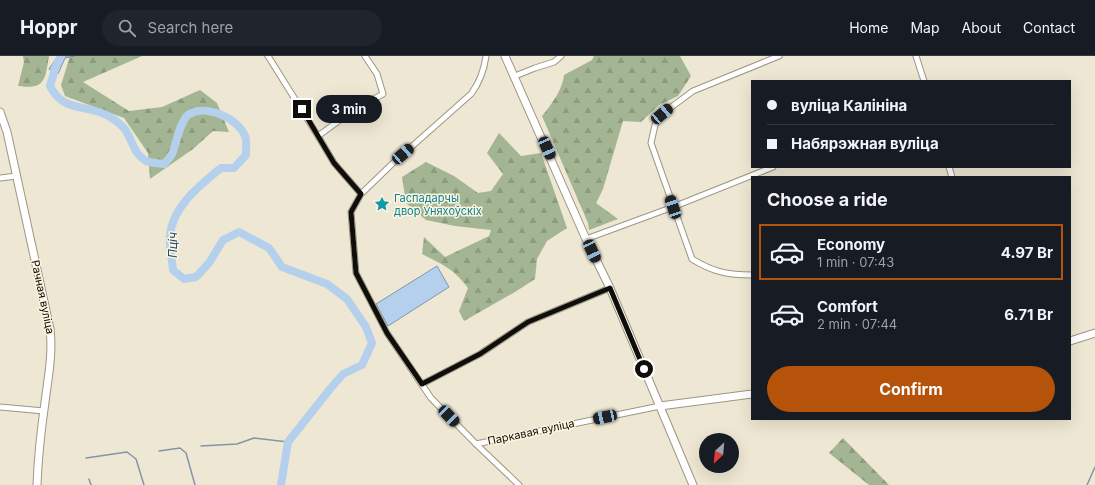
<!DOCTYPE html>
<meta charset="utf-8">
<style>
:root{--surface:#171b24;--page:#20242c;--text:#f1f3f6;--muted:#9ea1a6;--line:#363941;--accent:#b45309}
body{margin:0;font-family:Inter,sans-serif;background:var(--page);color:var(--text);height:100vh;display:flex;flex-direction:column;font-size:15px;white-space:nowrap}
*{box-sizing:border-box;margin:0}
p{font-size:13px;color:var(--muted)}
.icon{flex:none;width:22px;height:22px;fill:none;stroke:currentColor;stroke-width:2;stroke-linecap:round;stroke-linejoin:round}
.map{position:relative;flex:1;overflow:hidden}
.details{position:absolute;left:751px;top:120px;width:320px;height:244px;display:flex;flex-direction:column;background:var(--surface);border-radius:0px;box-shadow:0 4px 16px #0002}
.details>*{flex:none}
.guide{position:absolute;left:751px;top:24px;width:320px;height:88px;border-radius:0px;box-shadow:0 4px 16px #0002;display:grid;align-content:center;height:88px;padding:0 16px;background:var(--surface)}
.needle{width:26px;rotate:206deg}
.controls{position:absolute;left:699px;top:377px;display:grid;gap:8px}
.controls a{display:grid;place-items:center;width:40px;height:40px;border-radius:50%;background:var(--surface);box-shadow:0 4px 16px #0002;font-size:20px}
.end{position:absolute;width:18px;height:18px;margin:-9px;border:5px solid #100e08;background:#fff;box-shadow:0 0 0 2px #fff}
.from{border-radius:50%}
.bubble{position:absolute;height:28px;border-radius:14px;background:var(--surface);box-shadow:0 4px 16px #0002;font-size:13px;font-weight:700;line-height:28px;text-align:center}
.car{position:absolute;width:12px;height:24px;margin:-12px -6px;border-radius:5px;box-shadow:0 0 3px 1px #0007;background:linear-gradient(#222 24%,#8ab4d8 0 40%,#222 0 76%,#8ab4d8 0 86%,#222 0)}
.guide b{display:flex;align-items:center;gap:14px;height:38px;font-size:15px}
.guide b+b{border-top:1px solid var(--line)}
.guide i{width:10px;height:10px;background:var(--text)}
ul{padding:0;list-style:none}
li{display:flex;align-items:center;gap:12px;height:56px;margin:0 8px 6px;padding:0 8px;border:2px solid transparent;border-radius:0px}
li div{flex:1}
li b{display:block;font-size:15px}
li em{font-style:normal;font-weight:700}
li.selected{border-color:var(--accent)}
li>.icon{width:36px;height:36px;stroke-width:1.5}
h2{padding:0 16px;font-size:18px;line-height:48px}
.cta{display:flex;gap:8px;margin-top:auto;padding:8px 16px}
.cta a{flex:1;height:46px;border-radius:24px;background:var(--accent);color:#fff;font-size:16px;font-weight:700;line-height:46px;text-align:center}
header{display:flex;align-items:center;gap:24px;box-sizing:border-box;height:56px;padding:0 20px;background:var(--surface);border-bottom:1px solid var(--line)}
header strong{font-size:19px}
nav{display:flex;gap:22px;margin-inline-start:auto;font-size:14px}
.search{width:280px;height:36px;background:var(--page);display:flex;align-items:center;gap:10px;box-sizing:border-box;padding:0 14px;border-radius:22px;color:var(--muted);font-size:15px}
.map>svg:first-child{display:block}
</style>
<header>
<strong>Hoppr</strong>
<div class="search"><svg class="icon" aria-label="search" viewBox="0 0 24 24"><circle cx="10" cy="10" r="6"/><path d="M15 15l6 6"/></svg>Search here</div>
<nav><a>Home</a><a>Map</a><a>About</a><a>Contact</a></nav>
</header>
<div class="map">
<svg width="1095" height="429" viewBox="0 0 1095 429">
<defs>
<pattern id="forest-firs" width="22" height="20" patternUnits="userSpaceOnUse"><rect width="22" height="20" fill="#a4b594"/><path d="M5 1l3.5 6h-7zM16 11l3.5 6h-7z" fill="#8c9a7e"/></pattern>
</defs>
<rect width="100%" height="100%" fill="#eee7d3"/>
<path fill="url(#forest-firs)" d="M23,0H49C45,23 46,34 18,30L24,6Z
M70,0H142L83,26L129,55L162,51L200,34L217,47L229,76L213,75L193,93L150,123L148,97L124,62L65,40L61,29Z
M594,0H680L691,20L678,40L659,49L641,66L623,65L603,133L596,147L618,163L589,174L588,167L542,60C551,49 563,33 564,19L592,4Z
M499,77L521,100L541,97L567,172L547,185L537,203L535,223L515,236L464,265L459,255L468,232C453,212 443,209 422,198L424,181L445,201L489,180L491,174L455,170L426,164L406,147L402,121L426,106L454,120L478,137L491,135L503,118L487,97Z
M843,382L889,429H869L829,397Z"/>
<path fill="#b4d0ec" stroke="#8396a8" d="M58,0H75L65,2L58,18L49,13Z
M437,210L449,231L388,270L376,248Z"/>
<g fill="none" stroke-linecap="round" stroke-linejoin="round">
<path stroke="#8396a8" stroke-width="1.5" d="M201,390L237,388L254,382L288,386
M159,395L180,392L186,397L195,429
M86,402L127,396L136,403L144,429
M89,423L91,429
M1087,429L1095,411"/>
<path stroke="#b4d0ec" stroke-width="8" d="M61,0L56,10L50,30C64,58 88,47 110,61C115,64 123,70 126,75C133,86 134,98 146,105C151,107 159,107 164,108C167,105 170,102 172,98C176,89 180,65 188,59C205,47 238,62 245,80C247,85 246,93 246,99L234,112H221C200,129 172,151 170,180C169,191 172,203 173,214L184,223L196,221L209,207L223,184L239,176L269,192L282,211L327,228L347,243L366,271L372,287L362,309L343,318L330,333L288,386L281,429"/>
<g stroke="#9d9684" stroke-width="7">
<path id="minor" d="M268,0L318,80L334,107L361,138
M486,0C484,15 480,26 471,38L392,108L361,138L351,156L356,217L387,277L431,342L476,388L519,429
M916,0L924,25
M515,20L535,12L554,6L561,0
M318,80L355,53L383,38L377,18L365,0
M949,111L952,121
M0,122L17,120
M586,183L673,151L773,111
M752,219C728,219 713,216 692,203L651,87L655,69L662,58L693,35L779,0
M422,328L480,298L528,266L610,232
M0,351L44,355
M476,388L660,350"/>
</g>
<g stroke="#9d9684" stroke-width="9">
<path id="tertiary" d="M505,0L586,183L610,232L693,429
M0,56L7,76L50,273C53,298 48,322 45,346C41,374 38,402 37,429
M1070,285L1095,277
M660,350L752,338"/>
</g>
<use href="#minor" stroke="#fff" stroke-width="5"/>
<use href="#tertiary" stroke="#fff" stroke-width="7"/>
</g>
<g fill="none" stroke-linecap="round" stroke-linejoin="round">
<path stroke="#100e08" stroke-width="5" d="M302,53L334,107L361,138L351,156L356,217L387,277L422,328L480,298L528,266L610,232L644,313"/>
</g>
<defs>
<g id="sight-bare" transform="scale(1.2)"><path d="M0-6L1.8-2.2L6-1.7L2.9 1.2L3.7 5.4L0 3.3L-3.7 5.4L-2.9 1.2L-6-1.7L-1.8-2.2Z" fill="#0f9aa8" stroke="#fcf4e0" stroke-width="2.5" paint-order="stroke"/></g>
</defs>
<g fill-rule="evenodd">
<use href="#sight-bare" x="382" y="148"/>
</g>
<g text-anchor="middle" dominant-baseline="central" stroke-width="3" stroke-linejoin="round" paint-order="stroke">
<g font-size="11" fill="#0d838f" stroke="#fcf4e0" text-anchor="start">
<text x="394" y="142">Гаспадарчы<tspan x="394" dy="13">двор Уняхоўскіх</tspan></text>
</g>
<g font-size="11" fill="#100e08" stroke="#fcf4e0">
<text transform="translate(43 241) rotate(78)">Рачная вуліца</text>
<text transform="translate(531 376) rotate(-12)">Паркавая вуліца</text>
</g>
<g font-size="12" font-style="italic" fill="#204a70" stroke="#fcf4e0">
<text transform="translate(172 189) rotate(-90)">Пціч</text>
</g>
</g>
</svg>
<div class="controls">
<a><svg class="needle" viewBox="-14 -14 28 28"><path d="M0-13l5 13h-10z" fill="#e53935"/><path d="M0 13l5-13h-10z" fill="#9ea1a6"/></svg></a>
</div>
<i class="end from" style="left:644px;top:313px"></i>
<i class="end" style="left:302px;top:53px"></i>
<div class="bubble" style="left:316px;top:39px;width:66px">3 min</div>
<i class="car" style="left:662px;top:58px;rotate:50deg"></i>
<i class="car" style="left:547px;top:92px;rotate:156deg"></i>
<i class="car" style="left:403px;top:98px;rotate:49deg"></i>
<i class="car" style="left:673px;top:151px;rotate:341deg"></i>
<i class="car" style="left:592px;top:195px;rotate:155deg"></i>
<i class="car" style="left:449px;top:360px;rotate:136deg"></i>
<i class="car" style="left:605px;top:361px;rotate:258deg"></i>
<div class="guide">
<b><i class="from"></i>вуліца Калініна</b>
<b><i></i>Набярэжная вуліца</b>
</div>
<section class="details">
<h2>Choose a ride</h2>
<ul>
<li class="selected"><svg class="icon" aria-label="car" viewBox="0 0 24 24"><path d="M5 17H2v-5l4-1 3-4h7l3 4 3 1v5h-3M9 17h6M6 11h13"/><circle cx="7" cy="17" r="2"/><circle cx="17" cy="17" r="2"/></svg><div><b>Economy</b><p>1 min · 07:43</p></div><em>4.97 Br</em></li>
<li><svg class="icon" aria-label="car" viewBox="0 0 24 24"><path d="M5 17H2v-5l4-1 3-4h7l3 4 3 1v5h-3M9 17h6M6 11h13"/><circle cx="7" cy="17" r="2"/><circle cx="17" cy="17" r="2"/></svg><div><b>Comfort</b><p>2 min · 07:44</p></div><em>6.71 Br</em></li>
</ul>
<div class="cta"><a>Confirm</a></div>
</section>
</div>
